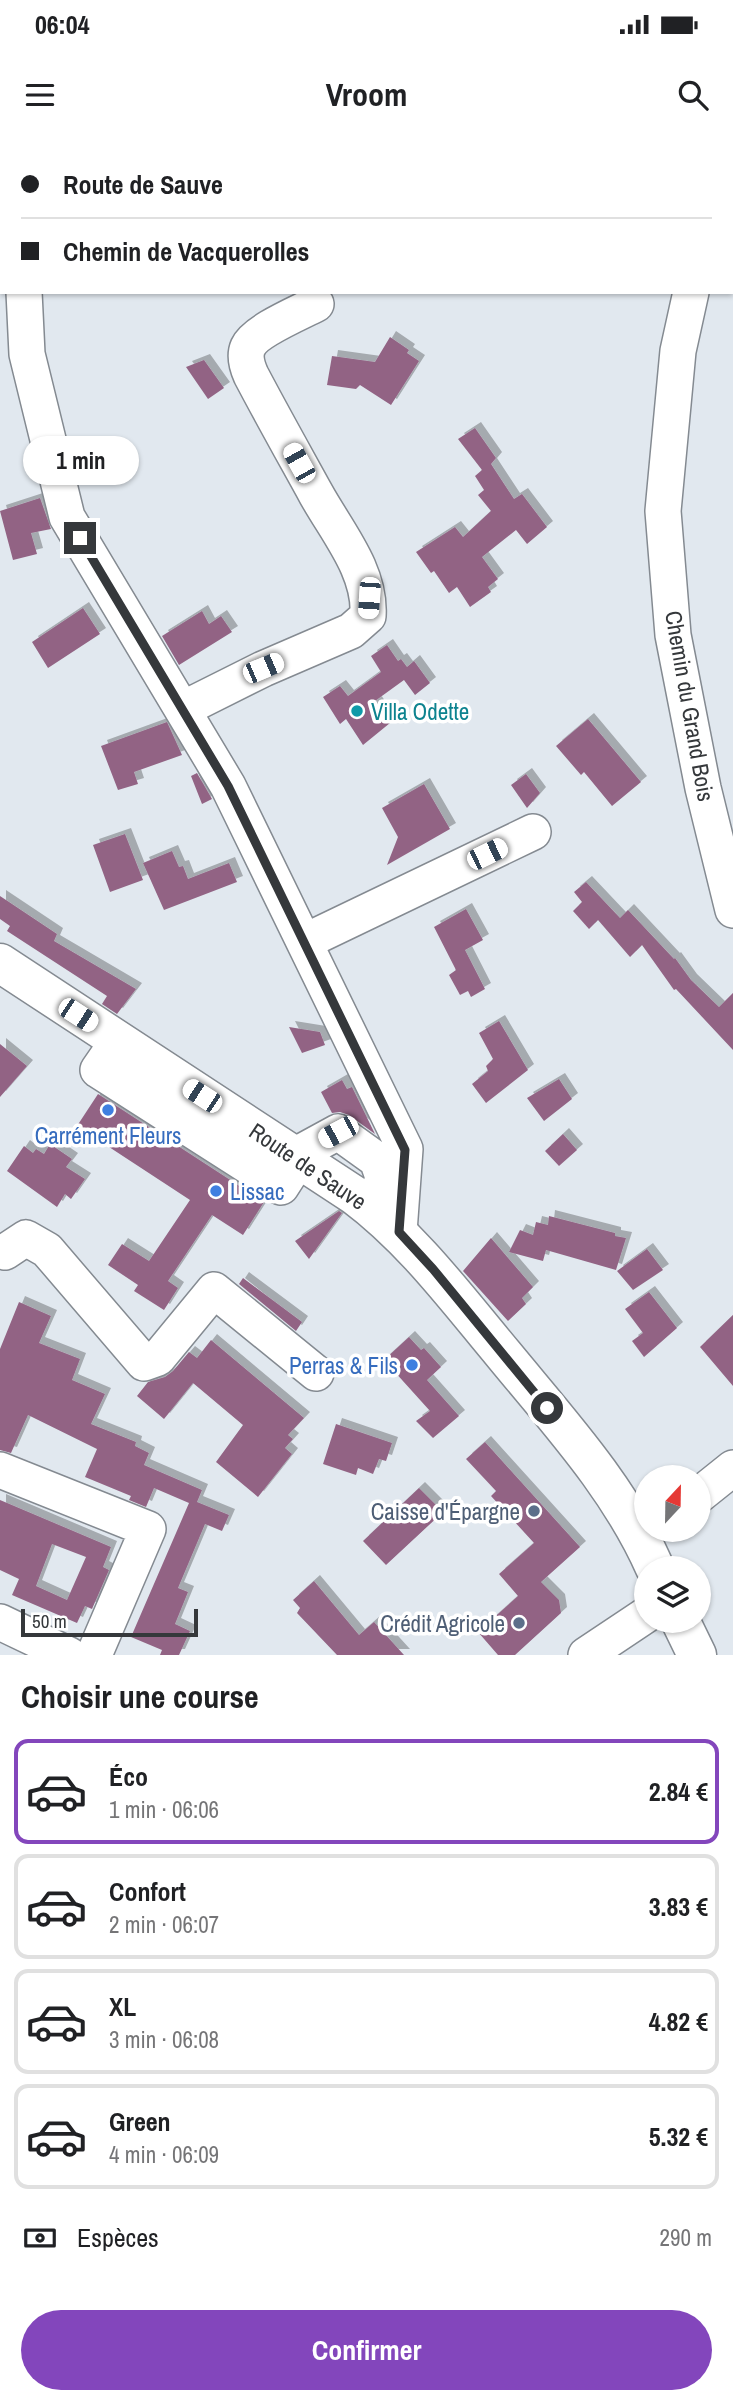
<!DOCTYPE html>
<html lang="fr">
<meta charset="utf-8">
<style>
:root{--surface:#fff;--page:#f2f2f2;--text:#202124;--muted:#757577;--line:#e0e0e0;--accent:#8346bc}
body{margin:0;font-family:"Archivo Narrow",sans-serif;background:var(--page);color:var(--text);height:100vh;display:flex;flex-direction:column;font-size:26px;white-space:nowrap}
*{box-sizing:border-box;margin:0}
p{font-size:23px;color:var(--muted)}
.icon{flex:none;width:38px;height:38px;fill:none;stroke:currentColor;stroke-width:2;stroke-linecap:round;stroke-linejoin:round}
.map{position:relative;height:1515px;overflow:hidden}
.drawer{display:flex;flex-direction:column;background:var(--surface);flex:1}
.drawer>*{flex:none}
.hud{position:absolute;left:0px;top:0px;width:733px;height:154px;box-shadow:0 2px 5px #0004;display:grid;align-content:center;height:154px;padding:0 21px;background:var(--surface)}
.needle{width:46px;rotate:22deg}
.tools{position:absolute;left:634px;top:1325px;display:grid;gap:14px}
.tools a{display:grid;place-items:center;width:77px;height:77px;border-radius:50%;background:var(--surface);box-shadow:0 2px 5px #0004;font-size:35px}
.scale{position:absolute;left:21px;bottom:18px;width:177px;box-sizing:border-box;padding-left:7px;border:4px solid #35383b;border-top:0;font-size:19px;line-height:24px;white-space:nowrap;color:#35383b;-webkit-text-stroke:5px #fff;paint-order:stroke}
.end{position:absolute;width:32px;height:32px;margin:-16px;border:9px solid #35383b;background:#fff;box-shadow:0 0 0 4px #fff}
.from{border-radius:50%}
.bubble{position:absolute;height:49px;border-radius:24px;background:var(--surface);box-shadow:0 2px 5px #0004;font-size:23px;font-weight:700;line-height:49px;text-align:center}
.car{position:absolute;width:21px;height:42px;margin:-21px -10px;border-radius:9px;box-shadow:0 0 5px 2px #0007;background:linear-gradient(#fff 24%,#345 0 40%,#fff 0 76%,#345 0 86%,#fff 0)}
.hud b{display:flex;align-items:center;gap:24px;height:66px;font-size:26px}
.hud b+b{border-top:2px solid var(--line)}
.hud i{width:18px;height:18px;background:var(--text)}
ul{padding:0;list-style:none}
li{display:flex;align-items:center;gap:21px;height:105px;margin:0 14px 10px;padding:0 7px;border:4px solid var(--line);border-radius:14px}
li div{flex:1}
li b{display:block;font-size:26px}
li em{font-style:normal;font-weight:700}
li.current{border-color:var(--accent)}
li>.icon{width:63px;height:63px;stroke-width:1.5}
h2{padding:0 21px;font-size:32px;line-height:84px}
.pay{display:flex;align-items:center;gap:18px;height:77px;padding:0 21px;font-size:26px}
.pay p{margin-inline-start:auto}
.primary-button{display:flex;gap:14px;margin-top:auto;padding:14px 21px}
.primary-button a{flex:1;height:80px;border-radius:42px;background:var(--accent);color:#fff;font-size:28px;font-weight:700;line-height:80px;text-align:center}
.status{display:flex;justify-content:space-between;align-items:center;height:49px;padding:0 35px;background:var(--surface);direction:ltr}
.status svg{height:19px;fill:currentColor}
header{display:flex;justify-content:space-between;align-items:center;height:91px;padding:0 21px;background:var(--surface);font-size:32px;font-weight:700}
.map>svg:first-child{display:block}
</style>
<div class="status"><b>06:04</b><svg viewBox="0 0 49 12"><path d="M0 12V9h3v3zM5 12V6h3v6zM10 12V3h3v9zM15 12V0h3v12zM26 1h20v11H26zM47 4h2v5h-2z"/></svg></div>
<header><svg class="icon" aria-label="menu" viewBox="0 0 24 24"><path d="M4 6h16M4 12h16M4 18h16"/></svg>Vroom<svg class="icon" aria-label="search" viewBox="0 0 24 24"><circle cx="10" cy="10" r="6"/><path d="M15 15l6 6"/></svg></header>
<div class="map">
<svg width="733" height="1515" viewBox="0 0 733 1515">
<defs>
<filter id="shadow"><feDropShadow dx="6" dy="-6" stdDeviation="0" flood-color="#0004"/></filter>
</defs>
<rect width="100%" height="100%" fill="#e1e8ef"/>
<path fill="#926484" fill-rule="evenodd" filter="url(#shadow)" d="M390,197L409,210L407,213L419,221L391,265L360,245L356,249L327,245L332,216L375,222Z
M204,220L224,248L208,259L186,227Z
M475,288L496,318L491,324L514,359L522,354L547,387L527,404L516,390L482,417L498,439L488,447L491,452L470,467L457,447L449,453L434,431L431,433L416,412L455,387L463,397L491,371L478,355L484,350L475,336L482,330L458,299Z
M40,358L51,389L31,393L37,414L13,420L0,371Z
M83,468L100,494L48,528L32,502Z
M202,471L209,484L221,476L232,492L179,525L162,496Z
M387,505L398,521L401,519L407,527L414,521L430,543L415,555L404,540L375,561L390,583L363,605L346,579L340,584L323,557L340,546L348,556L381,532L371,516Z
M588,579L641,642L612,666L584,632L581,635L556,606Z
M167,582L182,615L134,632L138,644L118,650L101,606Z
M197,633L212,659L202,664L191,636Z
M526,634L540,653L527,668L511,645Z
M424,644L450,689L387,725L398,697L382,668Z
M125,694L143,740L110,752L93,705Z
M172,711L179,727L183,726L188,739L229,723L237,742L164,770L143,723Z
M586,742L620,778L628,770L674,819L675,818L691,840L719,867L733,853V910L676,849L674,850L642,805L630,817L598,780L589,789L573,771L582,762L574,752Z
M0,756L57,794L54,801L136,849L117,874L102,864L107,856L7,791L10,786L0,779Z
M466,769L483,800L465,810L485,849L471,857L468,851L460,855L449,835L456,830L434,787Z
M499,881L528,930L486,963L472,944L488,931L486,926L493,919L479,893Z
M289,887L320,892L325,905L302,913Z
M0,904L27,926L0,957Z
M559,939L572,959L544,981L527,958Z
M342,940L347,949L352,947L375,994L349,975L340,972L332,973L321,952Z
M98,954L264,1062L243,1095L212,1075L168,1141L178,1148L164,1170L134,1151L138,1145L108,1125L122,1104L149,1121L190,1060L77,986Z
M563,994L577,1010L559,1026L545,1011Z
M50,1004L72,1019L66,1027L85,1039L71,1059L65,1054L57,1067L7,1031L24,1006L33,1013L36,1009L44,1014Z
M339,1071L342,1073L309,1119L295,1101Z
M549,1076L615,1093V1096L626,1098L616,1130L546,1110L543,1121L509,1112L520,1090L533,1095L536,1082L548,1085Z
M491,1098L533,1147L522,1158L526,1164L508,1181L463,1131Z
M647,1109L663,1130L633,1150L617,1131Z
M243,1138L302,1182L296,1191L239,1144Z
M649,1152L677,1188L644,1217L632,1201L643,1193L625,1169Z
M19,1162L51,1176L39,1203L80,1219L72,1240L105,1254L91,1284L136,1302L135,1306L149,1313L144,1325L202,1350L197,1362L229,1375L222,1391L205,1384L178,1448L188,1452L175,1484L190,1491L179,1515H160L162,1510L131,1497L189,1363L154,1348L146,1367L129,1360L131,1356L85,1337L97,1309L28,1275L11,1313L0,1310V1209Z
M733,1175V1246L700,1207Z
M409,1197L421,1210L424,1208L441,1227L427,1240L459,1276L433,1298L416,1281L430,1271L384,1220Z
M211,1200L304,1278L288,1295L293,1299L285,1308L292,1314L258,1357L216,1322L243,1285L193,1243L164,1279L137,1256L148,1242L165,1237L173,1231L189,1212L197,1218Z
M336,1284L392,1303L386,1321L379,1319L373,1334L358,1328L356,1335L323,1324Z
M485,1302L580,1407L541,1442L559,1460L561,1473L515,1515H498L478,1492L518,1456L499,1434L534,1403L491,1356L496,1351L466,1319Z
M419,1348L443,1372L386,1425L363,1401Z
M0,1360L111,1407L103,1427L109,1430L92,1469L85,1466L77,1483L12,1455L19,1439L0,1430ZM52,1404L86,1417L67,1460L36,1446Z
M314,1441L359,1495L374,1482L404,1515H337L297,1473L300,1468L293,1460Z"/>
<g fill="none" stroke-linecap="round" stroke-linejoin="round">
<g stroke="#848a91" stroke-width="38">
<path id="minor" d="M258,0L260,2
M44,2L45,0
M727,2V0
M24,152L27,214L67,377L228,646L405,1009L399,1092
M691,152L678,211L663,371L673,495L703,648L733,770
M183,569L263,529L351,491L368,476C371,431 337,392 316,354C294,314 272,275 251,235C247,226 244,216 248,207C255,191 299,173 316,164
M304,802L533,692
M118,901L98,930L281,1047L299,1019
M294,1016L338,992L377,1020L383,1037L374,1070
M5,1112L26,1098L47,1110L144,1223L158,1218L214,1150L316,1233
M0,1330L148,1389L94,1515
M698,1356L733,1328
M0,1482L69,1515
M586,1515L646,1475"/>
</g>
<g stroke="#848a91" stroke-width="41">
<path id="major" d="M0,823L354,1055C413,1099 457,1159 504,1215C559,1282 620,1348 655,1428
M680,1480L697,1515"/>
</g>
<use href="#minor" stroke="#fff" stroke-width="35"/>
<use href="#major" stroke="#fff" stroke-width="38"/>
</g>
<g fill="none" stroke-linecap="round" stroke-linejoin="round">
<path stroke="#35383b" stroke-width="9" d="M80,398L228,646L405,1010L399,1092L433,1129L547,1268"/>
</g>
<circle fill="#0f9aa8" stroke="#fff" stroke-width="2.5" cx="357" cy="571" r="7"/>
<g fill="#3f7fe0" stroke="#fff" stroke-width="2.5">
<circle cx="108" cy="970" r="7"/>
<circle cx="216" cy="1051" r="7"/>
<circle cx="412" cy="1225" r="7"/>
</g>
<g fill="#5c6f8a" stroke="#fff" stroke-width="2.5">
<circle cx="534" cy="1371" r="7"/>
<circle cx="519" cy="1483" r="7"/>
</g>
<g text-anchor="middle" dominant-baseline="central" stroke-width="7" stroke-linejoin="round" paint-order="stroke">
<g font-size="23" fill="#35383b" stroke="#fff">
<text transform="translate(690 566) rotate(80)">Chemin du Grand Bois</text>
<text transform="translate(308 1026) rotate(34)">Route de Sauve</text>
</g>
<g font-size="23" fill="#0d838f" stroke="#fff" text-anchor="start">
<text x="371" y="571">Villa Odette</text>
</g>
<g font-size="23" fill="#366cbe" stroke="#fff">
<text x="108" y="995">Carrément Fleurs</text>
<text x="230" y="1051" text-anchor="start">Lissac</text>
<text x="398" y="1225" text-anchor="end">Perras &amp; Fils</text>
</g>
<g font-size="23" fill="#4e5e75" stroke="#fff" text-anchor="end">
<text x="520" y="1371">Caisse d'Épargne</text>
<text x="505" y="1483">Crédit Agricole</text>
</g>
</g>
</svg>
<div class="tools">
<a><svg class="needle" viewBox="-14 -14 28 28"><path d="M0-13l5 13h-10z" fill="#e53935"/><path d="M0 13l5-13h-10z" fill="#757577"/></svg></a>
<a><svg class="icon" aria-label="layers" viewBox="0 0 24 24"><path d="M12 4l9 5-9 5-9-5zM3 14l9 5 9-5"/></svg></a>
</div>
<div class="scale">50 m</div>
<i class="end from" style="left:547px;top:1268px"></i>
<i class="end" style="left:80px;top:398px"></i>
<div class="bubble" style="left:23px;top:296px;width:116px">1 min</div>
<i class="car" style="left:299px;top:323px;rotate:331deg"></i>
<i class="car" style="left:369px;top:458px;rotate:184deg"></i>
<i class="car" style="left:263px;top:528px;rotate:67deg"></i>
<i class="car" style="left:487px;top:714px;rotate:64deg"></i>
<i class="car" style="left:78px;top:875px;rotate:123deg"></i>
<i class="car" style="left:202px;top:956px;rotate:303deg"></i>
<i class="car" style="left:338px;top:992px;rotate:242deg"></i>
<div class="hud">
<b><i class="from"></i>Route de Sauve</b>
<b><i></i>Chemin de Vacquerolles</b>
</div>
</div>
<section class="drawer">
<h2>Choisir une course</h2>
<ul>
<li class="current"><svg class="icon" aria-label="car" viewBox="0 0 24 24"><path d="M5 17H2v-5l4-1 3-4h7l3 4 3 1v5h-3M9 17h6M6 11h13"/><circle cx="7" cy="17" r="2"/><circle cx="17" cy="17" r="2"/></svg><div><b>Éco</b><p>1 min · 06:06</p></div><em>2.84 €</em></li>
<li><svg class="icon" aria-label="car" viewBox="0 0 24 24"><path d="M5 17H2v-5l4-1 3-4h7l3 4 3 1v5h-3M9 17h6M6 11h13"/><circle cx="7" cy="17" r="2"/><circle cx="17" cy="17" r="2"/></svg><div><b>Confort</b><p>2 min · 06:07</p></div><em>3.83 €</em></li>
<li><svg class="icon" aria-label="car" viewBox="0 0 24 24"><path d="M5 17H2v-5l4-1 3-4h7l3 4 3 1v5h-3M9 17h6M6 11h13"/><circle cx="7" cy="17" r="2"/><circle cx="17" cy="17" r="2"/></svg><div><b>XL</b><p>3 min · 06:08</p></div><em>4.82 €</em></li>
<li><svg class="icon" aria-label="car" viewBox="0 0 24 24"><path d="M5 17H2v-5l4-1 3-4h7l3 4 3 1v5h-3M9 17h6M6 11h13"/><circle cx="7" cy="17" r="2"/><circle cx="17" cy="17" r="2"/></svg><div><b>Green</b><p>4 min · 06:09</p></div><em>5.32 €</em></li>
</ul>
<div class="pay"><svg class="icon" aria-label="cash" viewBox="0 0 24 24"><path d="M3 7h18v10H3z"/><circle cx="12" cy="12" r="2"/></svg>Espèces<p>290 m</p></div>
<div class="primary-button"><a>Confirmer</a></div>
</section>
